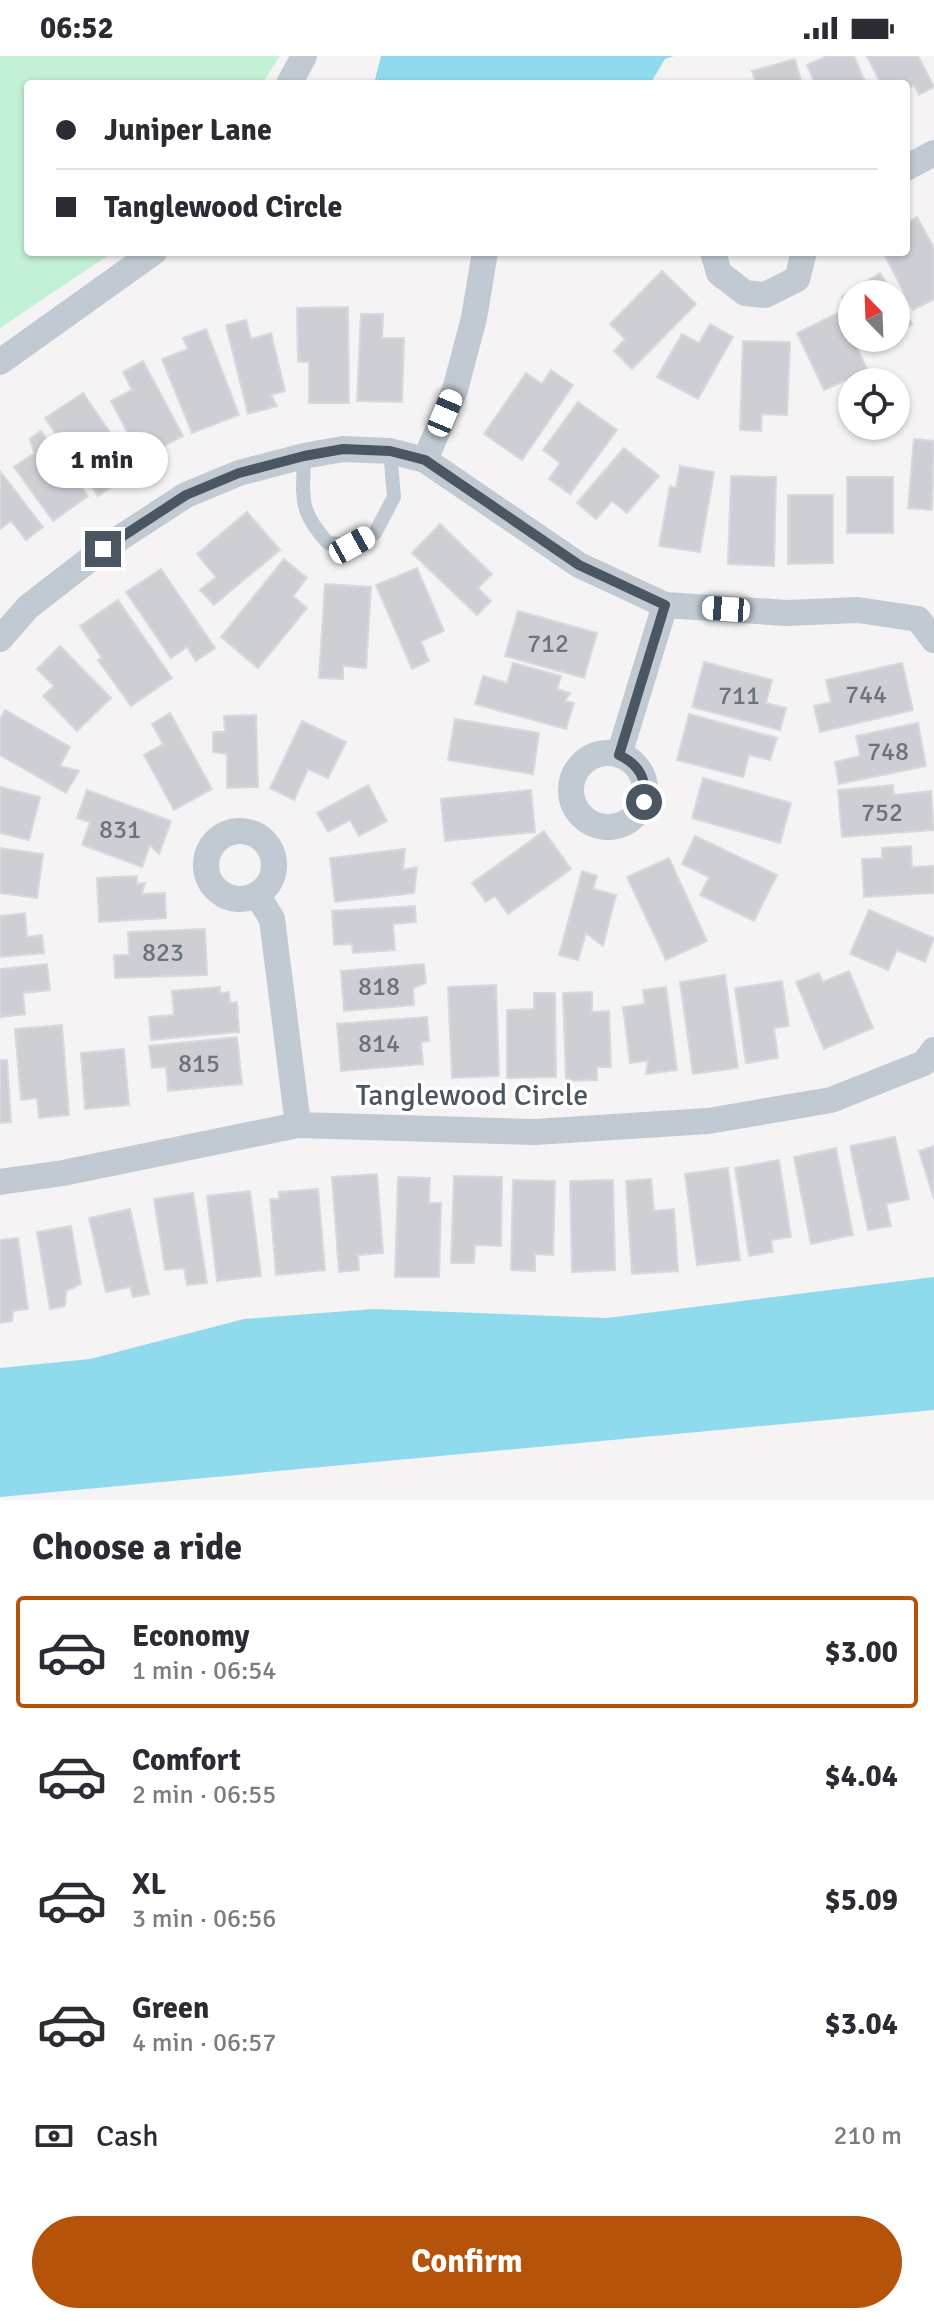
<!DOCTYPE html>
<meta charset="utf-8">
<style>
:root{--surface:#fff;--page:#f7f7f7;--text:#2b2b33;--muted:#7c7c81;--line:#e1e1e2;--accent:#b45309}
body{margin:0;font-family:Signika,sans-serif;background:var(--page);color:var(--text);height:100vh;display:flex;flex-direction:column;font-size:30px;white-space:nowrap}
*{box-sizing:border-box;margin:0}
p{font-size:26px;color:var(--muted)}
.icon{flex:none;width:44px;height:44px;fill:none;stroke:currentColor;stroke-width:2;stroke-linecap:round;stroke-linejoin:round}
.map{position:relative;height:1444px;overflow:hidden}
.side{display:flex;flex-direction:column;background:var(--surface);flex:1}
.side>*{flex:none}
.banner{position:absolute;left:24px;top:24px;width:886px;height:176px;border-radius:8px;box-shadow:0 2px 6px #0004;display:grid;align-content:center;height:176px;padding:0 32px;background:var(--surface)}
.needle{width:52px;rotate:337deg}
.tools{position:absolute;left:838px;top:224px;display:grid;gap:16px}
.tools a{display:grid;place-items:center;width:72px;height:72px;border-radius:50%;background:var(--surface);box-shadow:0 2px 6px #0004;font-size:40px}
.end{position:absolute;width:36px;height:36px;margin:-18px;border:10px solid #4a5661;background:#fff;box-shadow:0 0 0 4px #fff}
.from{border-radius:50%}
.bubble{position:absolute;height:56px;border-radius:28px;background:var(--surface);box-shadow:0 2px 6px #0004;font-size:26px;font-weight:800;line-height:56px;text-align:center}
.car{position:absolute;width:24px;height:48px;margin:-24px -12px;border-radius:10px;box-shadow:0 0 6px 2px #0007;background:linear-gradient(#fff 24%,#345 0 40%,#fff 0 76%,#345 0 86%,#fff 0)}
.banner b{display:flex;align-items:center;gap:28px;height:76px;font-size:30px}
.banner b+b{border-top:2px solid var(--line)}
.banner i{width:20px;height:20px;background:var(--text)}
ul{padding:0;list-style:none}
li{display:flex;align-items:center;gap:24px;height:112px;margin:0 16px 12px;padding:0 16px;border:4px solid transparent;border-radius:8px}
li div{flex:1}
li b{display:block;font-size:30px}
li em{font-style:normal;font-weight:800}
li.selected{border-color:var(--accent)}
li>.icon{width:72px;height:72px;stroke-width:1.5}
h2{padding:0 32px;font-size:36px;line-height:96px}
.pay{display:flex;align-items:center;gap:20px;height:88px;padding:0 32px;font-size:30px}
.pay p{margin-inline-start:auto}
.primary-button{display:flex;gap:16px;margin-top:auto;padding:16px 32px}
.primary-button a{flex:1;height:92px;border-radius:48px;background:var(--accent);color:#fff;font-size:32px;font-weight:800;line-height:92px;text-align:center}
.status{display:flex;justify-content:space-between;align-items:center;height:56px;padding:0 40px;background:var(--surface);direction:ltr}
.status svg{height:22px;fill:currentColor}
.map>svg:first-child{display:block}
</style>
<div class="status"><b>06:52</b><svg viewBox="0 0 49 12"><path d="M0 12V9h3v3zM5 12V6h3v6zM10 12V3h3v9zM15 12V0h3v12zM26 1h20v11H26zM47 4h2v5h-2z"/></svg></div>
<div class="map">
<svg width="934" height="1444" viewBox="0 0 934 1444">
<rect width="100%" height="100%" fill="#f5f3f3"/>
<path fill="#c3f1d5" d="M0,0H280L262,28H28V196H113L0,272Z"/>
<path fill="#90daee" d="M381,0H674L665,3L650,28H374Z
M934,1221V1354L0,1441V1312L90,1303L244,1263L373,1253L607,1262Z"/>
<path fill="#cdcfd5" stroke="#d7d9de" stroke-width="2" d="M827,0H854L866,28H815L807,9Z
M867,0H918L934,31L919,39L914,29L906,33V28H881Z
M795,3L802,28H756L752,15Z
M917,161L934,192V243L913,254L883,196H906V167Z
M662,215L696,248L632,313L614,295L625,283L610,268Z
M880,217L893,238H852V257L842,241Z
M896,243L912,268L896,278Z
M348,251L349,347H309V306H298L297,252Z
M840,256L873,326H852V330L849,323L824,334L797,277Z
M361,258H383L382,282H404L402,346L357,345Z
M246,264L251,283L271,277L285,335L271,339L277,350L248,358L226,269Z
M710,268L733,281L698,343L657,321L682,278L699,287Z
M206,273L239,359L192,377L162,303L188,293L183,282Z
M868,282H889L874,292Z
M743,285L790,286L787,359L762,358L761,375L740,374Z
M143,305L183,380L141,402L111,345L132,334L123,316Z
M551,314L573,329L522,404L484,378L526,317L542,328Z
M83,337L136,414L98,440L45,362Z
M578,346L617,374L570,438L549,423L560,407L543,394Z
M41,375L88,440L53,465L14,411L34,397L30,383Z
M914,383L934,385L932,454L908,452Z
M624,392L659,420L627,457L612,445L596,463L577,447Z
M680,410L714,416L700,496L659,490L670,430L676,432Z
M0,415L43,471L26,484L11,465L0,473Z
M731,420L776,421L774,510L728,508Z
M847,421H893V477H847Z
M788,439H833V507L788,508Z
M247,456L280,494L214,549L200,534L216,521L197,498Z
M440,468L492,518L478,532L491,545L477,559L412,497Z
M284,503L307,522L293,540L307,552L258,612L221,581Z
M417,512L444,575L421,585L429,605L412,613L376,529Z
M161,513L215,592L196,605L187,591L171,602L126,536Z
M325,528L371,531L366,612L343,610V623L319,622Z
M118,544L172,622L131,650L98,604L102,602L80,570Z
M518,555L597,577L584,622L505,600Z
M60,590L111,642L77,675L43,640L54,630L37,613Z
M704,606L772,624L766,647L786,652L780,674L692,651Z
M513,607L561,620L557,633L570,637L565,645L574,647L566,673L475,648L483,620L507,627Z
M902,607L913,654L820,676L814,650L831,646L826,624Z
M5,654L70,691L60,710L79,715L66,737L0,699V663Z
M170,657L212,733L174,754L144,699L163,688L152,668Z
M689,658L777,682L770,704L749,699L743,721L677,704Z
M256,659L258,731L227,732V698L213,696V676H225L224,660Z
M455,663L539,677L533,718L448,704Z
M302,665L346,686L328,722L308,713L294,744L270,732Z
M918,667L926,710L839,728L835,706L860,700L856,680Z
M703,722L791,747L780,787L692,762Z
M368,729L387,765L359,780L350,764L328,776L317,757Z
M893,729L894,739L931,735L934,774L842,781L838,734Z
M0,731L40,741L29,784L0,777Z
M87,734L171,765L159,798L150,789L142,811L82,789L90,766L77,762Z
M531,734L535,776L445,785L441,743Z
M544,775L571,813L508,858L495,840L486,846L472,827Z
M695,780L777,819L754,865L700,839L709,821L682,808Z
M911,790L912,811L934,810V837L864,841L862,803L882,802V792Z
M0,792L43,798L37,842L0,837Z
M405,793L403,814L417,811L414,837L335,846L330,802Z
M669,802L707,885L666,904L627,821Z
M582,815L597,820L593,833L616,839L603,890L586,877L578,904L559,899Z
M137,820V828L145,827L142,838L165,837L166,862L99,866L97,822Z
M415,850L416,866L393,868L395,894L353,897L352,888L334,889L332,855Z
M869,854L934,882L925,906L897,894L888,914L850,898Z
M25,857L27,881L42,879L44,897L0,901V860Z
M205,873L207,919L115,922L114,899H129L128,876Z
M47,908L50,934L23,937L25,958L0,961V913Z
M424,908L426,927L413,932L414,949L344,955L341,915Z
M849,915L873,972L824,993L796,926L819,917L823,926Z
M725,919L738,1012L693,1018L680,926Z
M782,925L789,970L774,972L778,1002L746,1007L735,932Z
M496,929L499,1020L452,1022L448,931Z
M220,931V937L229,936L230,947L237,946L239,976L151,984L149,961L174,959L172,935Z
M666,931L677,1014L646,1018L648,1005L630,1007L623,951L645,948L643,934Z
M592,936V956L609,955L611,1011H597V1024L566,1025L563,937Z
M534,937H555L556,1021L507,1022V954L534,953Z
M427,961L429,985L421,986L423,1008L341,1015L337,968Z
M62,969L69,1059L39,1062L37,1042L21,1044L15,973Z
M237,981L242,1028L168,1035L166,1011L152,1012L149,990Z
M124,993L129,1049L85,1053L81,997Z
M0,1004H7L11,1066L0,1067Z
M895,1081L909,1143L886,1148L891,1170L868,1174L850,1090Z
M934,1090V1143L919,1095Z
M836,1092L853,1179L811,1188L794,1101Z
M779,1104L791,1181L771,1184L773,1196L749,1200L735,1112Z
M728,1112L740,1204L697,1209L685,1118Z
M377,1118L383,1197L358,1199L359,1214L339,1216L332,1121Z
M454,1120L502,1121L501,1190L475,1189L474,1207H451Z
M398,1121L430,1122L429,1147H441L439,1221H395Z
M651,1123L654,1155L674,1153L678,1215L632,1218L626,1125Z
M513,1124L555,1125L553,1199L535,1198V1215L511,1214Z
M613,1124L615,1214L572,1216L570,1125Z
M318,1133L325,1214L276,1219L270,1143H279V1136Z
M250,1135L261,1220L217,1225L207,1140Z
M193,1137L207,1227L187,1229L184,1212L165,1214L154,1143Z
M130,1153L149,1238L133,1241L130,1231L106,1236L89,1162Z
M71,1170L81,1228L66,1235L65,1250L50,1253L37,1176Z
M18,1182L28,1253L13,1255L12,1265L0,1267V1184Z"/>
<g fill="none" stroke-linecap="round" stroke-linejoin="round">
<path stroke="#c1cad2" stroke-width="14" d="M304,400C303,442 298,454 328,487L352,489L375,477L394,441L390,395"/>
<path stroke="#c1cad2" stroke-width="26" d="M289,28L304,0
M906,112L934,97
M713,196L719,217L745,237L765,239L797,223L804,196
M0,306L154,196
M425,404L455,334L474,262L485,196
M0,583L28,551L103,493L186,439L239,417L304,400L343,393L390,395L425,404L579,509L665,549L787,557L858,554L918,563L934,584
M571 734a37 37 0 1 1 74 0a37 37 0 1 1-74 0Z
M619,699L665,549
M206 809a34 34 0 1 1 68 0a34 34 0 1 1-68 0Z
M257,839L272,863L298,1069
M0,1126L63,1117L298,1069L535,1076L708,1065L831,1044L924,1007L934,994"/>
</g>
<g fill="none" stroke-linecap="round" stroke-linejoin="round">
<path stroke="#4a5661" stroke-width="10" d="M103,493L186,439L239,417L304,400L343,393L390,395L425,404L579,509L665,549L619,699C640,709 647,723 644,746"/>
</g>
<g text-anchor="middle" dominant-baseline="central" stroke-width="7" stroke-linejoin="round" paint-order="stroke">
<g font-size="26" fill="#6b747e">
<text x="548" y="588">712</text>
<text x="866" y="639">744</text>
<text x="739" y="640">711</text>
<text x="888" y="696">748</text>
<text x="882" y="757">752</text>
<text x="120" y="774">831</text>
<text x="163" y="897">823</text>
<text x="379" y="931">818</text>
<text x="379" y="988">814</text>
<text x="199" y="1008">815</text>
</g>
<g font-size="30" fill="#4a5661" stroke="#fff">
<text x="472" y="1039">Tanglewood Circle</text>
</g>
</g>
</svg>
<div class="tools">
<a><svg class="needle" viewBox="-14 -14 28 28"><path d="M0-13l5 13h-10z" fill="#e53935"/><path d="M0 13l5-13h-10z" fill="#7c7c81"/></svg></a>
<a><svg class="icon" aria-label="locate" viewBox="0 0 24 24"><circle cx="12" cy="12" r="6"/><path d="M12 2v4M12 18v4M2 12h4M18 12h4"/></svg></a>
</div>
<i class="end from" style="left:644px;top:746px"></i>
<i class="end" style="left:103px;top:493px"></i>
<div class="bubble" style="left:36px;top:376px;width:132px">1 min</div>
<i class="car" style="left:445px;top:357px;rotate:23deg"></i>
<i class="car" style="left:352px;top:489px;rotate:61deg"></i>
<i class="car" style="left:726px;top:553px;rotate:274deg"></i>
<div class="banner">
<b><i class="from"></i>Juniper Lane</b>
<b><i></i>Tanglewood Circle</b>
</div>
</div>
<section class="side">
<h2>Choose a ride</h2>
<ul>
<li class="selected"><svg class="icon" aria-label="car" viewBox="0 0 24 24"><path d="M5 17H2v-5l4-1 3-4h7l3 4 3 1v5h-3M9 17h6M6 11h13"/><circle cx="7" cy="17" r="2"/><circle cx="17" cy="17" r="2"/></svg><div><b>Economy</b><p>1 min · 06:54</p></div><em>$3.00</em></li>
<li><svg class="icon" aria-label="car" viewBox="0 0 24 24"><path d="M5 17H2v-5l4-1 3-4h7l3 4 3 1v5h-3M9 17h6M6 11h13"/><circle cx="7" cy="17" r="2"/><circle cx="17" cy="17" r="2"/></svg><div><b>Comfort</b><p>2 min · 06:55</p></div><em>$4.04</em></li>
<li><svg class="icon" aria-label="car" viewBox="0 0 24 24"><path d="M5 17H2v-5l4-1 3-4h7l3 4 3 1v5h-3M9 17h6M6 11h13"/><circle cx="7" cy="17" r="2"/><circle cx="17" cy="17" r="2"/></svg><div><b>XL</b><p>3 min · 06:56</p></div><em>$5.09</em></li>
<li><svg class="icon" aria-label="car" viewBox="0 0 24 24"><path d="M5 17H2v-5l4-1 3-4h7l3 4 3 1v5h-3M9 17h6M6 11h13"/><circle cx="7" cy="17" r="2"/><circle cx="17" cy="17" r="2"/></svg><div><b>Green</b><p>4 min · 06:57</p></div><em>$3.04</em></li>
</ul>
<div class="pay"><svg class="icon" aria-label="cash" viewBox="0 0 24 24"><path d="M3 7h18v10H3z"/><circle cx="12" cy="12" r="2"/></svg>Cash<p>210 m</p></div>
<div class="primary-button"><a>Confirm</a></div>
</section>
